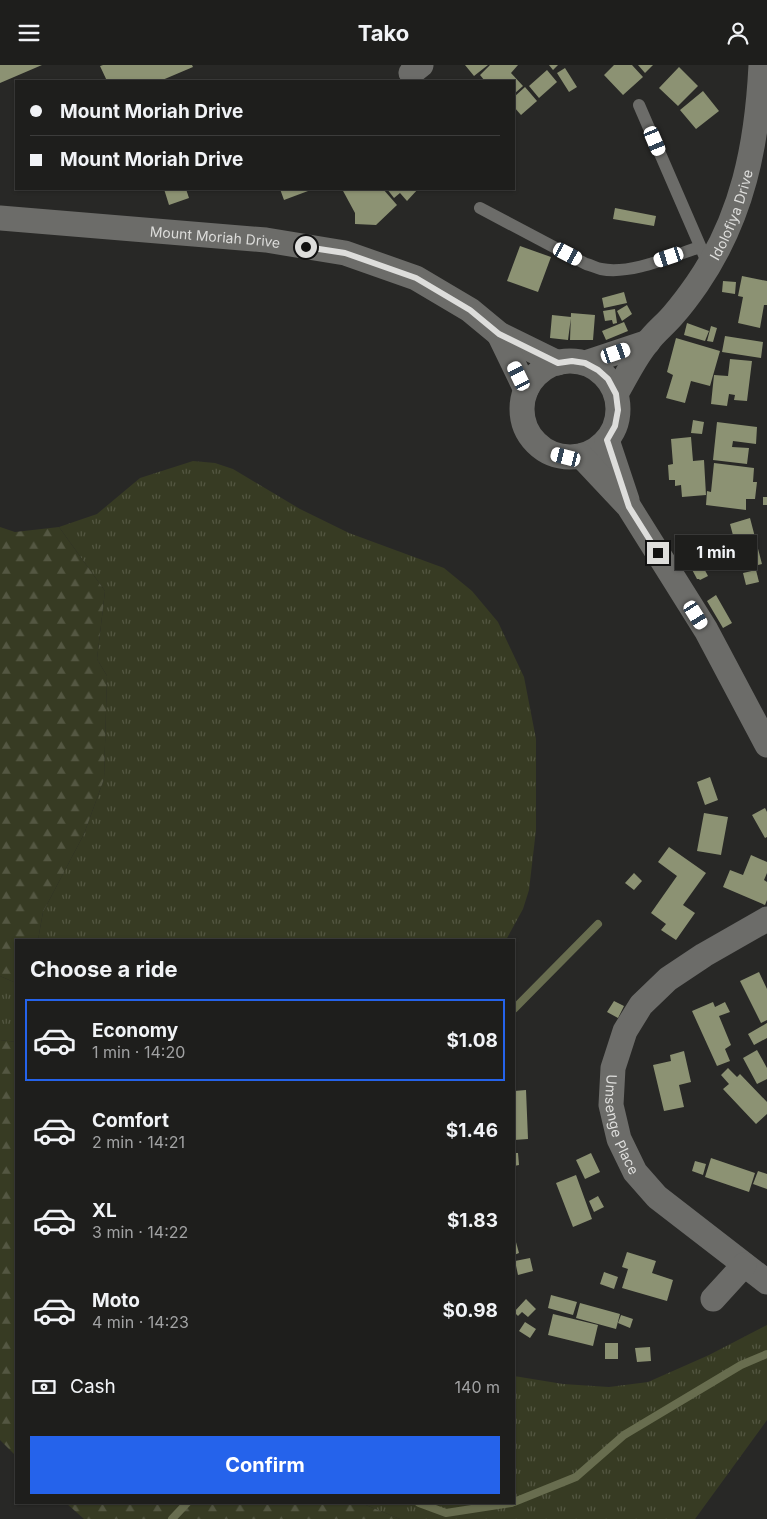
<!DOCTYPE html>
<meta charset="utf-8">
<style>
:root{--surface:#1e1e1c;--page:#2b2b29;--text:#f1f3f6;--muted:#a1a2a3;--line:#3c3c3b;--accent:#2563eb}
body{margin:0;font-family:Inter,sans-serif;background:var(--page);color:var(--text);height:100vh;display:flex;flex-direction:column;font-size:19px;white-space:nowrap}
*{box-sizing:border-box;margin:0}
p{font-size:16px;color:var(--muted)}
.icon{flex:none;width:28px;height:28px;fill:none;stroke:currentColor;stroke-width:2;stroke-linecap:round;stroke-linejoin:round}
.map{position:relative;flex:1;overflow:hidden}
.panel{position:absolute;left:15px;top:874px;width:500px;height:565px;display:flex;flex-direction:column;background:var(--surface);border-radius:0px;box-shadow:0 1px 4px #0004,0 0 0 1px var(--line)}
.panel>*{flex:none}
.top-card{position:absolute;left:15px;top:15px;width:500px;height:110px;border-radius:0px;box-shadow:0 1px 4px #0004,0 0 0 1px var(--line);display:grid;align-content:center;height:110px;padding:0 15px;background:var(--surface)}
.end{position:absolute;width:22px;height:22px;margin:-11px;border:6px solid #dddddb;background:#111;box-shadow:0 0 0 2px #111}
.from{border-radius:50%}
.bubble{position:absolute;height:35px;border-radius:0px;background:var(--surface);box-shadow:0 1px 4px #0004,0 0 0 1px var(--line);font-size:16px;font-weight:700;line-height:35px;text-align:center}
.car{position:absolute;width:15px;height:30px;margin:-15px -8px;border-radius:6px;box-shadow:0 0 4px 1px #0007;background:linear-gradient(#fff 24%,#345 0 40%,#fff 0 76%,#345 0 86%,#fff 0)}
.top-card b{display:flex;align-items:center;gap:18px;height:48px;font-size:19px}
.top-card b+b{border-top:1px solid var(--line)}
.top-card i{width:12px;height:12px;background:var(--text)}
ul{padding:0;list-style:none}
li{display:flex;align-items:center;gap:15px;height:82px;margin:0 10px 8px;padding:0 5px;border:2px solid transparent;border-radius:0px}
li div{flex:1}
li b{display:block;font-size:19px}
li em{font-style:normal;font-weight:700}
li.selected{border-color:var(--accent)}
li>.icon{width:45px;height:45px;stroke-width:1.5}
h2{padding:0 15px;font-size:22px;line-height:60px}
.pay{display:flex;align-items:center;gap:12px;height:55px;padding:0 15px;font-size:19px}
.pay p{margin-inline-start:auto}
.button{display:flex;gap:10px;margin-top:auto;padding:10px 15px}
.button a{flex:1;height:58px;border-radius:0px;background:var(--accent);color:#fff;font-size:20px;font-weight:700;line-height:58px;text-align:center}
header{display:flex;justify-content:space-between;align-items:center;height:65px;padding:0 15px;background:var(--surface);font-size:22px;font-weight:700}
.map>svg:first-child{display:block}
</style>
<header><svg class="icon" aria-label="menu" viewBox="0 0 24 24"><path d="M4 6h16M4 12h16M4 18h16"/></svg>Tako<svg class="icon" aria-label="person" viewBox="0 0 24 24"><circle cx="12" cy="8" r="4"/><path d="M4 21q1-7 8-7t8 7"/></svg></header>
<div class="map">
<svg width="767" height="1454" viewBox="0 0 767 1454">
<defs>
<pattern id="grass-tufts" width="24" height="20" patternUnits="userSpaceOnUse" patternTransform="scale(1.25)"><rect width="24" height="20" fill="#373b23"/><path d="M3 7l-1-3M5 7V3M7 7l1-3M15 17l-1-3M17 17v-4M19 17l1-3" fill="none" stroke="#545742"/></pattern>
<pattern id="forest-firs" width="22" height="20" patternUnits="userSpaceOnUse" patternTransform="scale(1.25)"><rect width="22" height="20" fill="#373b23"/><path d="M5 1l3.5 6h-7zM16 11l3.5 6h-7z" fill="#545742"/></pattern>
</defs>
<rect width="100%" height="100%" fill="#282826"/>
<path fill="url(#grass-tufts)" d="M193,396L215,398L233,404L300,444L349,468L444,503L472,526L498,557L524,612L536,674V765L529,825L523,844L506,875H38L43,847L84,769L104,714L107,611L97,594L105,526L59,462L97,449L140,413Z
M0,911L16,918V977L0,975Z
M767,1260V1355L695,1454H400L361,1438H514V1311L563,1319L609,1322L648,1317L709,1290Z"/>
<path fill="url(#forest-firs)" d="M0,462L15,467L59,462L105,526L97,594L107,611L104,714L84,769L43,847L38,875H16V918L0,911Z
M0,975L16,977V1391L0,1375Z
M66,1438H361L400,1454H84Z"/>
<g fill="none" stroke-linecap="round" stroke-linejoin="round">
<path stroke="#686d4f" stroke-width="8" d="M514,944L598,859
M514,1437L576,1412L624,1370L741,1300L767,1289
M419,1438L446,1448L511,1438
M172,1454L187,1438"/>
</g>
<path fill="#8c9273" d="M0,0H42L0,18Z
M103,0H192L193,2L160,16H107L100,1Z
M465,0H488L474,11Z
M490,0H518L511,8L523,21L514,29V16H485L480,10Z
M549,0H558L553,5Z
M614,0H632L643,12L623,30L604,10Z
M638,0H653L645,8Z
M679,2L698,21L678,41L659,23Z
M565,3L577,22L569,27L557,8Z
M547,5L557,17L539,33L529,21Z
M525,22L537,36L521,50L514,42V32Z
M703,26L719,46L696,64L680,45Z
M164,124H186L189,133L169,140Z
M280,124H307L308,126L284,135Z
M342,124H383L397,140L376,160L355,159V148Z
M387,124H418L407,136L400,128L394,133Z
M615,143L656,151L654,161L613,154Z
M520,181L551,192L538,227L507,216Z
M742,211L767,216V240H764L760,263L738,258L743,232L738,231Z
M723,216L736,217L735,229L722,227Z
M624,227L627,238L604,243L602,233Z
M627,240L632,249L622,256L617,246Z
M615,244L617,258L613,259L612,255L605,256L603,246Z
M571,248L595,250L593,275H570Z
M552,250L571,252L568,275L550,273Z
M624,257L628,266L606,275L602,266Z
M687,258L709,266L705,276L684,270Z
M711,261L717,263L713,277L707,276Z
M725,271L763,277L761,293L722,287Z
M676,273L720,286L710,321L691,316L685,338L666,333L673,310L667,307Z
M730,294L752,296L747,336L734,335L735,330L729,329L727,341L711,339L714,310L728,311Z
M693,355L704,357L702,369L691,368Z
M717,357L757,362L756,379L733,376L732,382L749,383L747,399L713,395Z
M691,372L693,396L704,395L706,430L682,432L681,420L675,421V415H669L668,400L673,399L671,374Z
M714,398L754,403L753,417H757L755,434H746V445L706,440L707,426L711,427Z
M763,432H767V440H763Z
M750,453L762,499L742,504L730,459Z
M698,492L708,511L700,515L699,514H697L688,497Z
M756,505L759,517L746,520L743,508Z
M716,530L732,558L723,563L707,536Z
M710,712L718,735L705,740L697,717Z
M765,743L767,747V772L765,773L752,750Z
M704,748L728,752L721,790L697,786Z
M669,782L706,808L683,840L695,848L676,875L661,865L666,859L651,848L677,811L658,797Z
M751,790L767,797V808L764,815L767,817V835L765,840L723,822L730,805L743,810Z
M634,808L642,816L634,825L625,818Z
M759,907L767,924V955L761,958L740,916Z
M614,936L624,941L618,953L607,947Z
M713,937L715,942L725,937L730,947L719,951L731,980L725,984L730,996L717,1001L692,946Z
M767,958V973L754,980L748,969Z
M757,985L767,1003V1014L757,1019L743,993Z
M684,986L691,1017L679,1020L684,1042L664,1046L653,1000L671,996L670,990Z
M728,1003L737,1012L740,1009L767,1037V1049L756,1059L723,1024L729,1019L721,1010Z
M526,1025L528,1074L514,1075V1026Z
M514,1088H518L519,1100L514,1101Z
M591,1088L600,1107L585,1114L576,1095Z
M711,1093L755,1108L749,1127L705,1112Z
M695,1096L706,1099L703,1110L692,1106Z
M758,1106L767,1109V1124L753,1119Z
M576,1110L592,1154L573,1162L556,1118Z
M598,1131L604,1142L594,1147L589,1136Z
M514,1170L519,1188L514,1190Z
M627,1187L656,1196L652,1208L673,1215L667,1236L622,1223L628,1204L622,1202Z
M530,1193L533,1206L518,1210L515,1196Z
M604,1207L618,1212L614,1224L600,1219Z
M551,1230L577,1237L573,1250L548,1243Z
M526,1234L536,1244L528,1252L522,1247L518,1251L514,1247Z
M580,1238L620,1249L616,1264L576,1253Z
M553,1249L598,1260L593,1281L548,1270Z
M621,1250L633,1254L630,1263L618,1258Z
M525,1257L536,1264L530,1273L519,1266Z
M605,1278H618V1294H605Z
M650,1282L651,1296L637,1297L635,1283Z"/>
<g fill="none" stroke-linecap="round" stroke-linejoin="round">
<path stroke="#6c6c69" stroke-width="12" d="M639,40L704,190
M480,143L586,199C591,200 596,203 601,204C631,210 672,191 700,182"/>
<g stroke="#6c6c69" stroke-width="25">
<path d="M411,8L421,0"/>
<path id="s1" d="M0,153L266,175L345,188L416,213L470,245L499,269L558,298"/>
<path d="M499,269L526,325"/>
<circle cx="570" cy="344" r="48"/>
<path d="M585,298L648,277"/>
<path id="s2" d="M616,329C626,312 635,292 648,277C655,267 666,259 674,249C682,240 690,229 697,219C743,152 757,80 761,0"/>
<path d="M607,375L627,435"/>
<path d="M581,391L629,442L706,565L767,680"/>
<path id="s3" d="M767,854L704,890L668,914L641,940L625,966L613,1003L611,1040L619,1074L635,1107L657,1132L767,1217"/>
<path d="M713,1234L744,1200"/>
</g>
</g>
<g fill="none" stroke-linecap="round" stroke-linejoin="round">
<path stroke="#dddddb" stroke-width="6" d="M306,182L345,188L416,213L470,245L499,269L558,298L572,296L585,298L598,305L608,314L616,329L618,345L615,361L607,375L629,442L658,488"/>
</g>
<g text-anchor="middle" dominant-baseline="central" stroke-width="5" stroke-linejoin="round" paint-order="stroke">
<g font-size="14" fill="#dddddb" stroke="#1e1f1c">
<text stroke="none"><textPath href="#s2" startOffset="215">Idolofiya Drive</textPath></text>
<text stroke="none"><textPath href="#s1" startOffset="216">Mount Moriah Drive</textPath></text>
<text stroke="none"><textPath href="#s3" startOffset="281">Umsenge Place</textPath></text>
</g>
</g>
</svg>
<i class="end from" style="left:306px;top:182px"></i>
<i class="end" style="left:658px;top:488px"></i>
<div class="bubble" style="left:675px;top:470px;width:82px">1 min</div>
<i class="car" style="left:655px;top:76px;rotate:157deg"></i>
<i class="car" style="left:568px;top:189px;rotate:118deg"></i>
<i class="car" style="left:669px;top:192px;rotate:252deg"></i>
<i class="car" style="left:616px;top:288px;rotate:71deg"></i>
<i class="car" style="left:519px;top:311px;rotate:334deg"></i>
<i class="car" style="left:566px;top:392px;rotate:284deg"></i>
<i class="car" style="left:696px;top:550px;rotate:148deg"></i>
<div class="top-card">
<b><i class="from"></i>Mount Moriah Drive</b>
<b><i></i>Mount Moriah Drive</b>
</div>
<section class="panel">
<h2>Choose a ride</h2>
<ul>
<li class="selected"><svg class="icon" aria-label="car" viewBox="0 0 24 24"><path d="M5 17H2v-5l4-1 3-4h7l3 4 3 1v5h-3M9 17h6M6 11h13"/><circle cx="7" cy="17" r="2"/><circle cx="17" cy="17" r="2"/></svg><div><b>Economy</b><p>1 min · 14:20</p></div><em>$1.08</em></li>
<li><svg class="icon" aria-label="car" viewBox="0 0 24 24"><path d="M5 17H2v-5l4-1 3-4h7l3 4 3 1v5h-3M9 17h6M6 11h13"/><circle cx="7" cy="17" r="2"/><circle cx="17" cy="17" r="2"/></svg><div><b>Comfort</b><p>2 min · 14:21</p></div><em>$1.46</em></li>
<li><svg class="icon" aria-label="car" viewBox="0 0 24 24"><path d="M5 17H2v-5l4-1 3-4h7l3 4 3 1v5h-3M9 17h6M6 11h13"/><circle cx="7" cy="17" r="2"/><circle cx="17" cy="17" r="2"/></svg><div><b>XL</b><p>3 min · 14:22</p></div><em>$1.83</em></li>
<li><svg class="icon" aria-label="car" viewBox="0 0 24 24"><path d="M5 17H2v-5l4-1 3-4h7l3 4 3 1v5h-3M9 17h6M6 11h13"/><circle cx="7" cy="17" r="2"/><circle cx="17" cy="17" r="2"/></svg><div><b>Moto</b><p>4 min · 14:23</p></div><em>$0.98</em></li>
</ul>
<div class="pay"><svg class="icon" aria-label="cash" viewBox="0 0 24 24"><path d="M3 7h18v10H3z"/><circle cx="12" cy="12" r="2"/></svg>Cash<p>140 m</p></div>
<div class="button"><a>Confirm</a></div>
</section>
</div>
